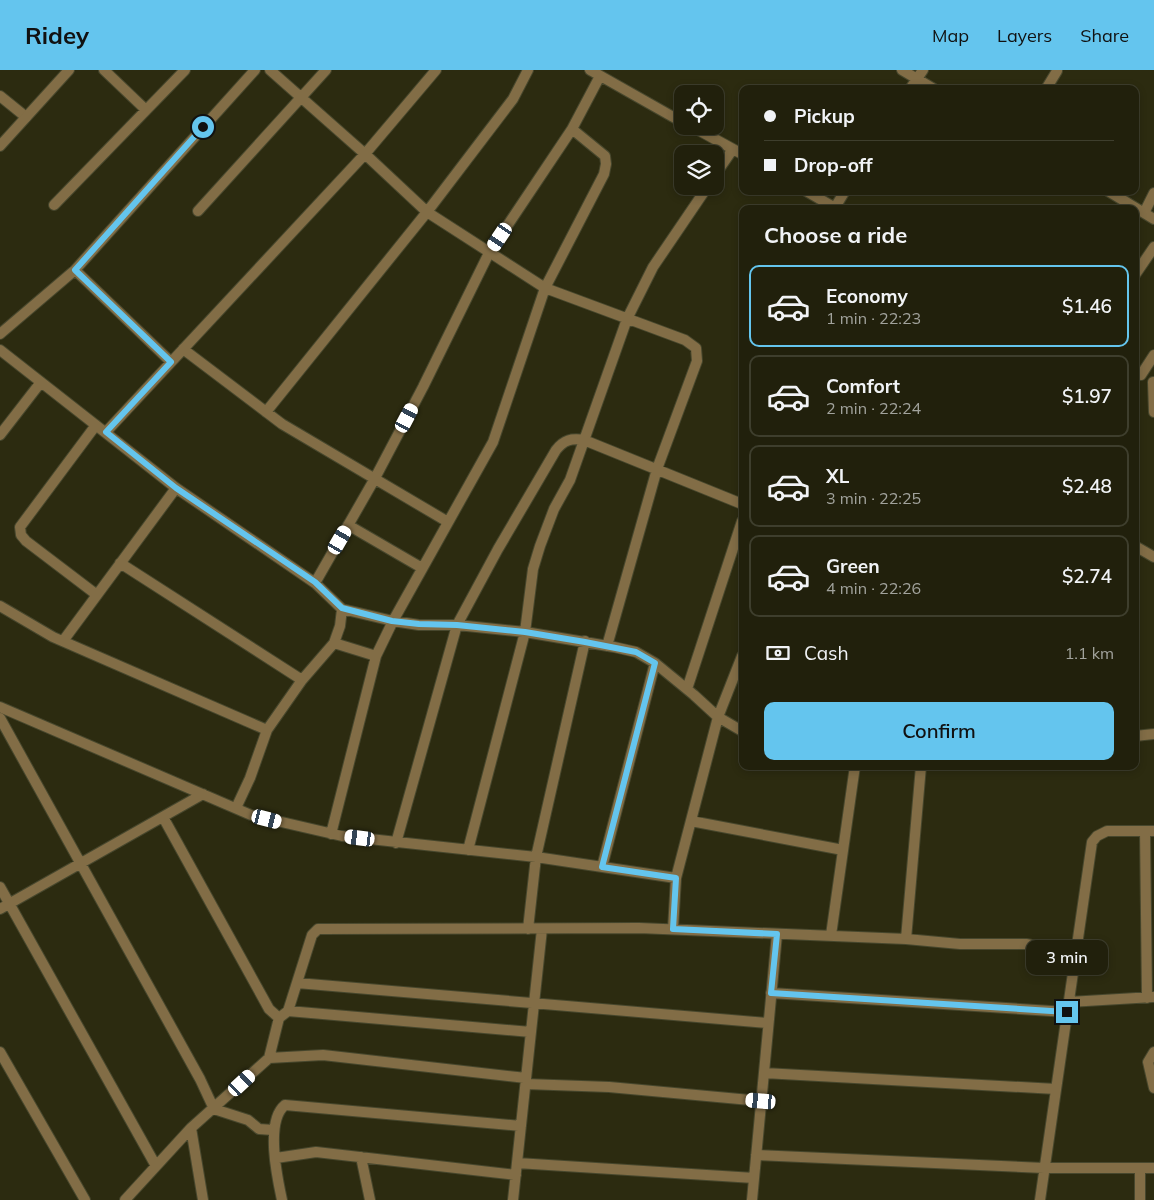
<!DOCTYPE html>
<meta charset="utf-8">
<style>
:root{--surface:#21200c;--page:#292815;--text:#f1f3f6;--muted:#a2a39d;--line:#3e3e2d;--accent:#64c5ee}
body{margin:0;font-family:Mulish,sans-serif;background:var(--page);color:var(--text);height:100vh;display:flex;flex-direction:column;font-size:19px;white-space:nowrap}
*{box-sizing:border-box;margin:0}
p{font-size:16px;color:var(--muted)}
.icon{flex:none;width:28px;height:28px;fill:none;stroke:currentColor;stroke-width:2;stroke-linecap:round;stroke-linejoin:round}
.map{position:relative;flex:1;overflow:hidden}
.panel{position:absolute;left:739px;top:135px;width:400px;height:565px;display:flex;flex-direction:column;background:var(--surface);border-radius:10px;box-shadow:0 2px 8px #0003,0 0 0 1px var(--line)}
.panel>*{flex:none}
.top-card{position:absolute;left:739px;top:15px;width:400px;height:110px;border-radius:10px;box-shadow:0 2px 8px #0003,0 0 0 1px var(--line);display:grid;align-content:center;height:110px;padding:0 25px;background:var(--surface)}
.buttons{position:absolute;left:674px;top:15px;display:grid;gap:10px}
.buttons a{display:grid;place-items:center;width:50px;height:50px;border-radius:10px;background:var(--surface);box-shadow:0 2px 8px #0003,0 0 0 1px var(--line);font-size:25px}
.end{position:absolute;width:22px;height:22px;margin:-11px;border:6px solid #64c5ee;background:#111;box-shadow:0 0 0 2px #111}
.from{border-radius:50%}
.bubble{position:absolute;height:35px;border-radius:10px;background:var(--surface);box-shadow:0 2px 8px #0003,0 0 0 1px var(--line);font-size:16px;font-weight:600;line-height:35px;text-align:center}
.car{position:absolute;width:15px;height:30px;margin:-15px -8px;border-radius:6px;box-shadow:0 0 4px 1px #0007;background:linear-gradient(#fff 24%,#345 0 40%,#fff 0 76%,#345 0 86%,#fff 0)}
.top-card b{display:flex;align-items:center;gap:18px;height:48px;font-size:19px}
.top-card b+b{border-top:1px solid var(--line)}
.top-card i{width:12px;height:12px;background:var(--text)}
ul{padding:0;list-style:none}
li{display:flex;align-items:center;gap:15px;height:82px;margin:0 10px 8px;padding:0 15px;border:2px solid var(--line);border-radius:10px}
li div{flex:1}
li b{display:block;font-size:19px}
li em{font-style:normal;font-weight:600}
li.active{border-color:var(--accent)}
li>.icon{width:45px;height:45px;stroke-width:1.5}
h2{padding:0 25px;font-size:22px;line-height:60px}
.pay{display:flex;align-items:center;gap:12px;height:55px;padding:0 25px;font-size:19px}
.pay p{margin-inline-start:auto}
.primary-button{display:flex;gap:10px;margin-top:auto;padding:10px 25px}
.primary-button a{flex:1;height:58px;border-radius:10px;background:var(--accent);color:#111;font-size:20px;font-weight:600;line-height:58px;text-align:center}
header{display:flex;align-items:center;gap:30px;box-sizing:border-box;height:70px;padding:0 25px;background:var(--accent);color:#111}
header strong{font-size:24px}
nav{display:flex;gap:28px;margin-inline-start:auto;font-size:18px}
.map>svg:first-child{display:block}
</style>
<header>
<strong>Ridey</strong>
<nav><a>Map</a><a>Layers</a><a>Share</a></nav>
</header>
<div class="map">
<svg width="1154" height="1130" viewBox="0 0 1154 1130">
<rect width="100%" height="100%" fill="#2c2b10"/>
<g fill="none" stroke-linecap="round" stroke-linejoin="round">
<g stroke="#47472d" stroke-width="12">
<path id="minor" d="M104,0L146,40
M270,0L365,84L427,142L545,218L685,270L696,278L697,291L657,399L607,576
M590,0L682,52
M902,0L934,19
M910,19L923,0
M1046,19L1057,1
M0,26L26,47
M691,56L742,84
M715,105L733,79
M806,121L837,139
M1108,121L1154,149
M54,135L185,0
M834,139L845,121
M198,141L326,0
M1144,143L1154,123
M75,200L171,292
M1135,205L1154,177
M0,264L75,200L255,0
M183,279L282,354L448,452
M0,280L176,418L315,513L342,539L393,551L419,555H457L525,562L614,577L636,582L655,593L694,625L718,647L742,661
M1141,305L1154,285
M1153,312L1154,342
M266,342L427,142L513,29L528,0
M96,355L20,457L21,465L26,471L97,525
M106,362L365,84L436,0
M0,365L41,312
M348,455L422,498
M1135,476L1154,487
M120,493L302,610
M315,513L374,410L423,317L489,183L572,59L600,6
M0,536L53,567L267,660
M63,571L176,418
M334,573L376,586
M687,619L742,451
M0,637L251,745L342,766L536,787L676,808
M0,648L200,1009L214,1039L248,1050L259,1059L273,1060
M1135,666L1154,664
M236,738L250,708L267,660L302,610L334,573L340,556L342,539
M163,747L269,939L279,948L269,988L323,985L526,1008
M691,751L843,780
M1145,761L1147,928
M331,764L376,586L393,551L493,372L545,218L604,104L606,94L605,86L572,59
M396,773L457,555L498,479L556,380C564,370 571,368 584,370L742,434
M468,780L525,562L533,499L540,476L554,439L570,410L627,249L653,197L708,116
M602,797L655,593
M0,817L156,1096
M0,839L203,724
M528,859L536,787L585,571
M673,859L676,808L718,647L742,586
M831,865L855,696
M906,869L921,696
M297,913L768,953
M771,923L1067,942
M1069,932L1153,927
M288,941L531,962
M279,948L288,941L312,865L318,859L639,858L906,869L960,874H1026L1076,883
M0,982L85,1130
M1154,982L1148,992L1154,1018
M764,1003L1056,1019
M526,1014L609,1017L761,1031
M191,1058L203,1130
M756,1085L1044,1098H1154
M361,1087L370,1130
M276,1088L316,1082L516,1105
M517,1093L754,1108
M1140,1098V1130
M125,1130L191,1058L269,988
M282,1130C277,1107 265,1051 285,1035L521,1056
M513,1130L542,859
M752,1130L777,864
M1040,1130L1092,772L1097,766L1107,761H1154"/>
</g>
<g stroke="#47472d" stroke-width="12">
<path id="tertiary" d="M0,76L69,0"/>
</g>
<use href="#minor" stroke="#826d46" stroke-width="10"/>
<use href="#tertiary" stroke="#826d46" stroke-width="10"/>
</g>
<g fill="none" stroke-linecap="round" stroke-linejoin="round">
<path stroke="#64c5ee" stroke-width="6" d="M203,57L75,200L171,292L106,362L176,418L315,512L342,538L392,551L419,554L457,555L525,562L585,572L636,582L655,593L602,797L676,808L673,859L777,864L771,923L1067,942"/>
</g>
</svg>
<div class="buttons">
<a><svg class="icon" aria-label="locate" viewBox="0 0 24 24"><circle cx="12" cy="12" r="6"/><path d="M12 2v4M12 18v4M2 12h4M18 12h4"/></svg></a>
<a><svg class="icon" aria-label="layers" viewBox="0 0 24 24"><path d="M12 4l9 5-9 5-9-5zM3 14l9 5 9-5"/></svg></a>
</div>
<i class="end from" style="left:203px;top:57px"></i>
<i class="end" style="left:1067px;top:942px"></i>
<div class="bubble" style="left:1026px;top:870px;width:82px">3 min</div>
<i class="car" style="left:500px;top:167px;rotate:214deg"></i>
<i class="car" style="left:407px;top:348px;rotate:28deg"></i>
<i class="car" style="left:340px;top:470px;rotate:30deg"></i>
<i class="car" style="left:267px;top:749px;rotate:104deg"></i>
<i class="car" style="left:360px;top:768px;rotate:277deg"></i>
<i class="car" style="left:242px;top:1013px;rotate:47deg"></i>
<i class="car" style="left:761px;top:1031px;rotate:275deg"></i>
<div class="top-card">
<b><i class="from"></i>Pickup</b>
<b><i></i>Drop-off</b>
</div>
<section class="panel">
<h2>Choose a ride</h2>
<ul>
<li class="active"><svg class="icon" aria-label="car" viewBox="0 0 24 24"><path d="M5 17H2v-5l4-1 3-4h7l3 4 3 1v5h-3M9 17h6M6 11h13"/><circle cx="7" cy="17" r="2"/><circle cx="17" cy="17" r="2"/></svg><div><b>Economy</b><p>1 min · 22:23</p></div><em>$1.46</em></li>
<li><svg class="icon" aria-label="car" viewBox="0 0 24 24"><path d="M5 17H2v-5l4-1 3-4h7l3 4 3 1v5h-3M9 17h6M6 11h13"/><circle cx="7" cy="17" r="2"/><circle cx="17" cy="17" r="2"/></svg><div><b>Comfort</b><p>2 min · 22:24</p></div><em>$1.97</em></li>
<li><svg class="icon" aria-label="car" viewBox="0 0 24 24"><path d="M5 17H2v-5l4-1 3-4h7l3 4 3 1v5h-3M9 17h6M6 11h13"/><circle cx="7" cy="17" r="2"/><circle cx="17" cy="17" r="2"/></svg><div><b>XL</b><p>3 min · 22:25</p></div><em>$2.48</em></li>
<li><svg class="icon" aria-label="car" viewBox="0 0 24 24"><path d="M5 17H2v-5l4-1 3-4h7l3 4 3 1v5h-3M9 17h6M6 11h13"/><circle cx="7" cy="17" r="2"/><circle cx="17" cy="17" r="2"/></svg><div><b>Green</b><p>4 min · 22:26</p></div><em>$2.74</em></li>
</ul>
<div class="pay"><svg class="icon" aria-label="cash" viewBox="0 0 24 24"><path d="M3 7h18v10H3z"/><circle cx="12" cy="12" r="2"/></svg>Cash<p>1.1 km</p></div>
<div class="primary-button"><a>Confirm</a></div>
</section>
</div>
